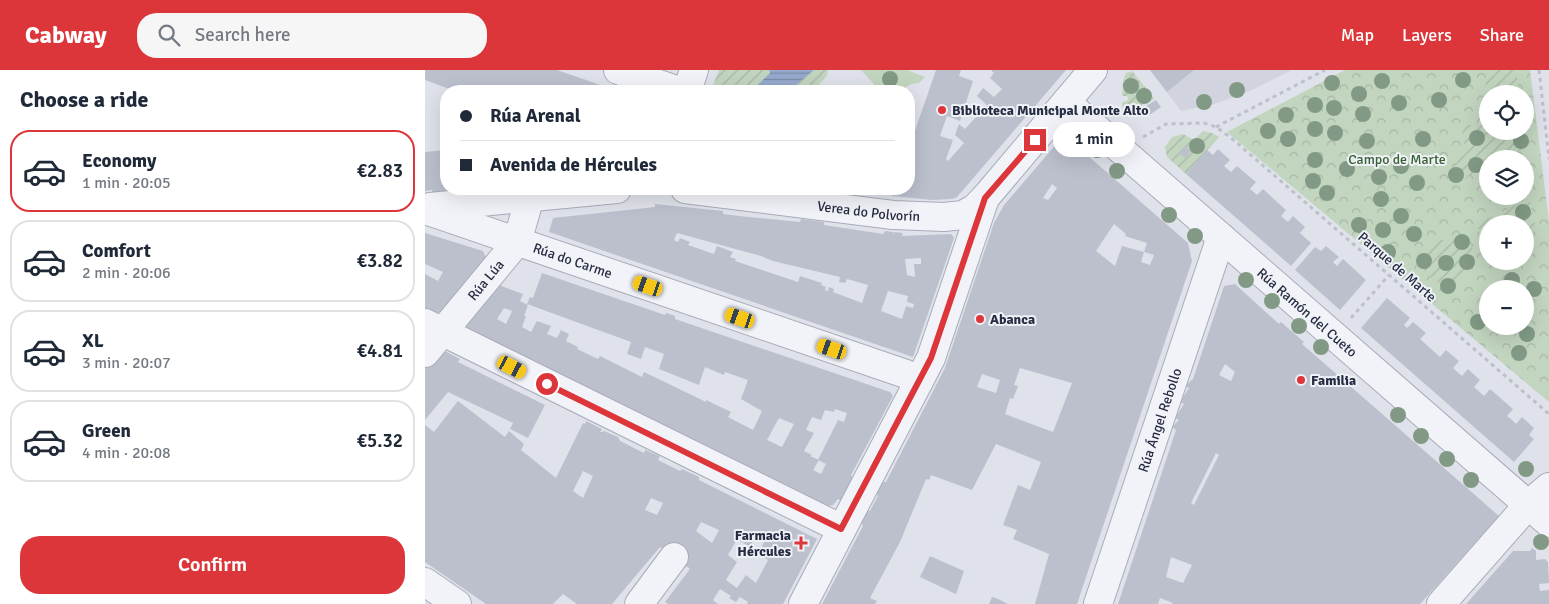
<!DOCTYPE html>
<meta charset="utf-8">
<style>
:root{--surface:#fff;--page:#f6f6f7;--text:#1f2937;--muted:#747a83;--line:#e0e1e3;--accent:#dc363a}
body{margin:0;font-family:Signika,sans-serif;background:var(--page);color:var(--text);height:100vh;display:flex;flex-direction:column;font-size:19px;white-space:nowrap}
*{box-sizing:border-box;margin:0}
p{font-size:16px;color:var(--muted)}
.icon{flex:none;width:28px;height:28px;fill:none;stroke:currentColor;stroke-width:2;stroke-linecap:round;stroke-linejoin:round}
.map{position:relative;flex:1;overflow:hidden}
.sheet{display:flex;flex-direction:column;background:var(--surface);width:425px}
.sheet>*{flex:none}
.banner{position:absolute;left:15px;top:15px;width:475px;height:110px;border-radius:20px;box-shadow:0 5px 20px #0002;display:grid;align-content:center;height:110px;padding:0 20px;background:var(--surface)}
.controls{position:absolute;left:1054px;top:15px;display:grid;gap:10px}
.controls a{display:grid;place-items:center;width:55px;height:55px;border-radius:50%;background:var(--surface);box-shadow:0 5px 20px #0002;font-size:25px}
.end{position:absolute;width:22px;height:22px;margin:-11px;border:6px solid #dc363a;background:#fff;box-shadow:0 0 0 2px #fff}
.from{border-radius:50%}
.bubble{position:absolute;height:35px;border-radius:18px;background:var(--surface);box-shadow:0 5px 20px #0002;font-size:16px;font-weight:600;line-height:35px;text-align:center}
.car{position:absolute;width:15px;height:30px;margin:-15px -8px;border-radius:6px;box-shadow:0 0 4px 1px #0007;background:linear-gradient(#f5c518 24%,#345 0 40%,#f5c518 0 76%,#345 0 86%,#f5c518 0)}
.banner b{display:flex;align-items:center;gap:18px;height:48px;font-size:19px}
.banner b+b{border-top:1px solid var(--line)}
.banner i{width:12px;height:12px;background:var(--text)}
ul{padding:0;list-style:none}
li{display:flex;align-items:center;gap:15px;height:82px;margin:0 10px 8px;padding:0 10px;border:2px solid var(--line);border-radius:20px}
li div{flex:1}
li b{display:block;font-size:19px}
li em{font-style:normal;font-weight:600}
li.on{border-color:var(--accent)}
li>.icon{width:45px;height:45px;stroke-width:1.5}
h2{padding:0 20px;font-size:22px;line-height:60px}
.cta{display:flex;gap:10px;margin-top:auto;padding:10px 20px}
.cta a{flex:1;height:58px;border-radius:20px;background:var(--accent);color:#fff;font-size:20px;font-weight:600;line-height:58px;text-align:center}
header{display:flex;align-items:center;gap:30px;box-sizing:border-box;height:70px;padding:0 25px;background:var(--accent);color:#fff}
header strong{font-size:24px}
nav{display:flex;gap:28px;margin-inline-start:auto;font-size:18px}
.search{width:350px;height:45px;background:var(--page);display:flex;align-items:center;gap:12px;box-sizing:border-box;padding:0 18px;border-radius:20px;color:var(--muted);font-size:19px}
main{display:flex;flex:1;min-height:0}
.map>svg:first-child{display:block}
</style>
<header>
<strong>Cabway</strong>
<div class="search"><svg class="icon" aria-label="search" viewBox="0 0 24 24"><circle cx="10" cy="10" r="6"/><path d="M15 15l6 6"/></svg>Search here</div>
<nav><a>Map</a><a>Layers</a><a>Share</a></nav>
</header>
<main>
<section class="sheet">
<h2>Choose a ride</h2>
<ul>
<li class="on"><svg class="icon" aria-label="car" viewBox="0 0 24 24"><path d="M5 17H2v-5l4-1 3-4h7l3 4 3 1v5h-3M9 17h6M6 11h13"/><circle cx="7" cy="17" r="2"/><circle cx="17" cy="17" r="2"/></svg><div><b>Economy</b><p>1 min · 20:05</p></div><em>€2.83</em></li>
<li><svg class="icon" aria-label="car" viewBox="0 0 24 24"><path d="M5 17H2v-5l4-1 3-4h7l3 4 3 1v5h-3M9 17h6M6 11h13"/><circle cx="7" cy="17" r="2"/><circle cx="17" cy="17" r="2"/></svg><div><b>Comfort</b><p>2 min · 20:06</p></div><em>€3.82</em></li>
<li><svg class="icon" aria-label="car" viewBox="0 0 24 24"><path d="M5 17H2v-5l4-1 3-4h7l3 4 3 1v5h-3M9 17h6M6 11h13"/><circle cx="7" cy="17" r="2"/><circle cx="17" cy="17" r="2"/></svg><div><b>XL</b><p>3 min · 20:07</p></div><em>€4.81</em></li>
<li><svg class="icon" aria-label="car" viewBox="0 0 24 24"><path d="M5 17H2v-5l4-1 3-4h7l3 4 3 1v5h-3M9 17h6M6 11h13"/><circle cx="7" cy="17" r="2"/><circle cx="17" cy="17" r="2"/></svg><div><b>Green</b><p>4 min · 20:08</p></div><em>€5.32</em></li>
</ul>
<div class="cta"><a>Confirm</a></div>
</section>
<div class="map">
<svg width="1124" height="534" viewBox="0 0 1124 534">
<defs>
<pattern id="forest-crowns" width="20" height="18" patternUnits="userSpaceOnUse" patternTransform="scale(1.25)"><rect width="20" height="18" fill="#c2d5bf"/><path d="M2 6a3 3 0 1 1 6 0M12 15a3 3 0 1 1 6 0" fill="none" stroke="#a7b7a5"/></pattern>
<pattern id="garden-furrows" width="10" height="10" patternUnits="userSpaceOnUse" patternTransform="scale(1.25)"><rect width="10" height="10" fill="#c2d5bf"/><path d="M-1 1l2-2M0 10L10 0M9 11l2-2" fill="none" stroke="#a7b7a5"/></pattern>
<pattern id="water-rules" width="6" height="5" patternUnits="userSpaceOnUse" patternTransform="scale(1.25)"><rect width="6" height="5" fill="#96aace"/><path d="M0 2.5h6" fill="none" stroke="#7a8ba9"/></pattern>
</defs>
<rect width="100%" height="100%" fill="#dfe2ea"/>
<path fill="#d1d4df" d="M725,0H867L827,20L790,34L756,41Z"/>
<path fill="#c2d5bf" d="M436,0H482L500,7L494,13L486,14L474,21H451L448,13Z"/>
<path fill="url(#forest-crowns)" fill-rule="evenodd" d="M920,0H1105L1124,152V332L802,62ZM1062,24H1100V61H1062ZM1062,89H1100V126H1062ZM1062,154H1100V191H1062ZM1062,219H1100V256H1062Z"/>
<path fill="url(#garden-furrows)" d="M294,0H344L345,3L326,21H286Z
M389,0H403L402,6L388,21H364Z
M1063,0H1091L1094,24H1063L1060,18Z
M707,1L729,28L728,30L718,32L716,40H702L697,36V32L702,31L703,28L702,26H697L698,11L701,3Z
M1041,55H1062V61H1097L1098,79L1080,89H1062V97L1032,113L1028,107L1027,100C1031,93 1038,87 1039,78C1041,69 1033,63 1041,55Z
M778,61L787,63L794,67L761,104L742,87L740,77L747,67L758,64L769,70Z
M1104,128L1110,153L1106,171L1100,174V154H1062V175L1061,174L1055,163L1052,154Z
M1036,166L1046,175L1050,186L1044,193L1040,208L1031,217C1013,218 995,202 992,184L1008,170H1020Z"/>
<path fill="url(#water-rules)" d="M344,0H389L364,21H326L345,3Z"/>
<path fill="#bcc0cd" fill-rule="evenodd" d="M0,0H132L193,21H30L0,10Z
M511,0H536L534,6L548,11L535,51L522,46L515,66L528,70L521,89L523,91L539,73L530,65L534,54L540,59L562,35L552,26L558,18L569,27L577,19L565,8L569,3L566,0H641L532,127L527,129L507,130L467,126L469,119H484V78Z
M725,0H769L742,22Z
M731,30L736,37L723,46L718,38Z
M639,65L763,173L767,191L652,534H610L624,484L588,469L592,460L578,455L593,415L605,420L616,392L571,374L547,420L506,405L504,410L501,409L475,472L445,528L452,531L450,534H397L438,456L436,452L442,441H445L453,426L451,423L457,412H461L520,298L569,153L579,135ZM627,114L632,118L623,130L618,128ZM689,154L701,164L700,166L722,173L719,182L729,185L725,195L716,192L719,182L697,176L690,196L671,181ZM595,298L647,313L628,362L580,344L585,328L588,329L593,316L589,315ZM557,304L575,310L571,323L552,317Z
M760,76L766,81L760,88L754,83Z
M793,79L805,90L799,96L806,102L812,96L831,112L825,119L832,125L838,119L861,140L856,146L863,152L868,146L880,157L875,163L886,173L866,196L761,104L782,80L788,85Z
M21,80V119H25V121L7,122V120L0,121V82Z
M230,134L298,141V144L323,147L375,152L376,149L399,152V155L458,164L460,161L468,162V165L469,162L478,163L477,166L526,164L529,168L488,287L124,162L128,148L230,137ZM252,163L336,186L348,191L415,207L414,212L420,213L422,209L443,215L437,233L408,222L409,219L404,217L403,221L400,220L401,217L396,215L397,213L375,206L373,212L310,191L311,189L305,187L308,182L292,176L289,184L263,175L265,172L255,168L253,172L249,170ZM496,188V194H489L490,207L482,205L480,189ZM463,221L483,226L482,232L489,234L488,238L481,236L477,249L456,241Z
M0,163L58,181L61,188L16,242L10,243L0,238V204L13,211L18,202L0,194Z
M901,176L914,187L908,192L912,196L918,189L941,210L915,240L870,200L890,177L896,181Z
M117,203L240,245L241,243L250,246V249L465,322L468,326L426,405L428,408L416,431L413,429L408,435L403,436L398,434L397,437L383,430L384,427L42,258L41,252L74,215L98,224L95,231L103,235L99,246H101L97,257L106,262L112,251L126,256L122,264L132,268L136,260L144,264L141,271L153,277L152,279L173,289L175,286L217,307L219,302L281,332V330L306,342L303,347L328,360L337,341L316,329L323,310L300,302L299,305L280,297L274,315L234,299L239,284L220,277L216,289L202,284L206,272L102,234L105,227L108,228ZM79,238L87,241L81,254L72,249ZM410,339L422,343L419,352L413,350L393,390L401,394L396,404L388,400L394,390L385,386L387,385L379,381L389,363L381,360L387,347L396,350L400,340L409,342ZM354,348L369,354L357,377L342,370Z
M810,214L854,254L856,252L879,272L877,274L1074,446L995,534H747L748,533L735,528L733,534H693L751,360L747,357L754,350L750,348L759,334L755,332L764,318L760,316L768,309L799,216ZM800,294L810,302L806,311L794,305ZM791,383L794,385L769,435L766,433ZM746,487L767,495L758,513L741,507Z
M962,228L985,248L979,255L982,258L988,252L1001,263L995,269L1015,287L1021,280L1034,291L1028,298L1037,306L1043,299L1055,310L1049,317L1059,326L1065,319L1088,339L1082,346L1087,350L1091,354L1097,347L1109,358L1104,365L1109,369L1089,392L936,258Z
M20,281L35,289L33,292L120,335L103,368L85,359L88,353L23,322L0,350V298L12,283Z
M33,331L80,367L84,361L99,374L96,380L131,408L158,353L160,354L161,351L177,359L175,362H177L179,361L193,367L195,371L219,383L220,380L235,386L233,390L255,401L257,399L274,407V410L392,469L358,534H322L323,532L315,527L311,532L304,528L306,526L295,519L288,530L293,534H243L240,532L265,499L235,477L187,534H152L138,524L128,534H61L0,492V355L9,362ZM158,401L168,406L158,428L148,421ZM226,428L238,433L232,445L220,440ZM276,452L294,460L287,473L271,461ZM330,467L339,472L334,483L343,490L331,513L321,505L312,518L301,510L312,492L303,485L312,469L325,477Z
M1107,478L1111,481V490L1120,489L1123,492L1124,513L1114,514L1115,521L1124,520V534H1041L1088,481H1105Z
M505,486L539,501L531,524L495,507Z
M567,527L573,529L583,534H564Z"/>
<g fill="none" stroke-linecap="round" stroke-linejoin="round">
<g stroke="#a8acb8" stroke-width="30">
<g id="minor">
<path d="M193,0L254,21"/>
<path d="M262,21L269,0"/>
<path id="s1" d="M641,32L1124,453"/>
<path id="s2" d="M260,119L468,145L519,147L538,145L550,138L560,128"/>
<path d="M5,137L192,119"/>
<path id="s3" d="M0,140L481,304L494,311"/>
<path d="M0,253L417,459"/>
<path id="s4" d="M0,283L92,172L105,127"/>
<path d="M0,512L32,534"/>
<path d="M214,534L249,487"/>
<path d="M378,534L506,288L560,128L668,0"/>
<path id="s5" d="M673,534L796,167"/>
<path d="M1016,534L1103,435L1124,417"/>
</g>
</g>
<path stroke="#bdc0c9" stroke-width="3" stroke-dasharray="4 4" stroke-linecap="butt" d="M1114,0L1124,89
M791,57L900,0
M718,67L741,54L779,53L791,57L805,67L1124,344
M926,248L964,205"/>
<use href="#minor" stroke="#f2f3f8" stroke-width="28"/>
</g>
<g fill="#829a85">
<circle cx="465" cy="9" r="8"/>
<circle cx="1038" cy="10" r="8"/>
<circle cx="957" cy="11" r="8"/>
<circle cx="907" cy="13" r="8"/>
<circle cx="706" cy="16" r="8"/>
<circle cx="812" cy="20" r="8"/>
<circle cx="934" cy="24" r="8"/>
<circle cx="719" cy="26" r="8"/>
<circle cx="1014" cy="30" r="8"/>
<circle cx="779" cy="32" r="8"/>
<circle cx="974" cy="33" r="8"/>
<circle cx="890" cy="35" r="8"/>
<circle cx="909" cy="38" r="8"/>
<circle cx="938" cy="44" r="8"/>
<circle cx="861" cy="45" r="8"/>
<circle cx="890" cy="59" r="8"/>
<circle cx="843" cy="61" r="8"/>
<circle cx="910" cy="63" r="8"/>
<circle cx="1052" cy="68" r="8"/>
<circle cx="863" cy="69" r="8"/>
<circle cx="998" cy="69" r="8"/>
<circle cx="942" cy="71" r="8"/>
<circle cx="1096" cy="71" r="8"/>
<circle cx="772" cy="76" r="8"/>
<circle cx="672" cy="80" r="8"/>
<circle cx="890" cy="90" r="8"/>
<circle cx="1051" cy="95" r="8"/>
<circle cx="976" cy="96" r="8"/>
<circle cx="922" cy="99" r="8"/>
<circle cx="692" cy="101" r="8"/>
<circle cx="1031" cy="105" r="8"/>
<circle cx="954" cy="107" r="8"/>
<circle cx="888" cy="111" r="8"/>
<circle cx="992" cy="113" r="8"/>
<circle cx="902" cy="123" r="8"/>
<circle cx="956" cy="129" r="8"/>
<circle cx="1098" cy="142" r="8"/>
<circle cx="744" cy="145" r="8"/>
<circle cx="976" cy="146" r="8"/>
<circle cx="934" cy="155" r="8"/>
<circle cx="958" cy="160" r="8"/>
<circle cx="989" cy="164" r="8"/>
<circle cx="770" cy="166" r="8"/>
<circle cx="1037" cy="172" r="8"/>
<circle cx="963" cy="182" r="8"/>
<circle cx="999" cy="191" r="8"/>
<circle cx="1042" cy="192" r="8"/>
<circle cx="1021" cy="193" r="8"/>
<circle cx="821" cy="210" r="8"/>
<circle cx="1087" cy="210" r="8"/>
<circle cx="1023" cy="216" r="8"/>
<circle cx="1109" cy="219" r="8"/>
<circle cx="847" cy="231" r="8"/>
<circle cx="1053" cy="252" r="8"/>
<circle cx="874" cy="256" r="8"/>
<circle cx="1102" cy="264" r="8"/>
<circle cx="896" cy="277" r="8"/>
<circle cx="1094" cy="283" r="8"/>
<circle cx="973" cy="345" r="8"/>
<circle cx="996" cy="366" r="8"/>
<circle cx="1022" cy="389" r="8"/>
<circle cx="1101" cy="399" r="8"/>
<circle cx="1046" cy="410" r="8"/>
<circle cx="1116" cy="472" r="8"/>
</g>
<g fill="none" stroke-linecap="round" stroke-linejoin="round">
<path stroke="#dc363a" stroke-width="6" d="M122,314L416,459L506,288L560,128L610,70"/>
</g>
<g fill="#dc363a" stroke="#eff1f7" stroke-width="2">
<circle cx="517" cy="40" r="5"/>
<circle cx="555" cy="249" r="5"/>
<circle cx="876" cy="310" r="5"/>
<path d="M373.5 465.5h5v5h5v5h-5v5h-5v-5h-5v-5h5z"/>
</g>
<g text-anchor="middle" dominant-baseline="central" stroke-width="4" stroke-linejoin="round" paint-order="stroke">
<g font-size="14" font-weight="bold" fill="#262d43" stroke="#eff1f7" text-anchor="start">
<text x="527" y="40">Biblioteca Municipal Monte Alto</text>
<text x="565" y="249">Abanca</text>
<text x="886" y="310">Familia</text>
<text x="366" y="465" text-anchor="end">Farmacia<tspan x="366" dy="16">Hércules</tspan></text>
</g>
<g font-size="14" fill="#356032" stroke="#eff1f7">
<text x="972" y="89">Campo de Marte</text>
</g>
<g font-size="14" fill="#262d43" stroke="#eff1f7">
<text stroke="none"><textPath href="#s2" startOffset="185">Verea do Polvorín</textPath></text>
<text stroke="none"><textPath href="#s3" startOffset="156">Rúa do Carme</textPath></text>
<text transform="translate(972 197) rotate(41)">Parque de Marte</text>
<text stroke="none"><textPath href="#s4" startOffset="95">Rúa Lúa</textPath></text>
<text stroke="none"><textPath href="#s1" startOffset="320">Rúa Ramón del Cueto</textPath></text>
<text stroke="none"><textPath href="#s5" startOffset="194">Rúa Ángel Rebollo</textPath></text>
</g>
</g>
</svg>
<div class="controls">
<a><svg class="icon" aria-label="locate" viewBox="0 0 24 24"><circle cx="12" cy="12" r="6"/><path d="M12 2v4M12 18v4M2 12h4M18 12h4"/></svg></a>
<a><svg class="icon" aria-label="layers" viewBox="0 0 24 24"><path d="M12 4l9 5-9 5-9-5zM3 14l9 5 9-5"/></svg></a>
<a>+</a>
<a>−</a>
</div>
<i class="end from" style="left:122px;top:314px"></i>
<i class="end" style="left:610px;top:70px"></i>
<div class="bubble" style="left:628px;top:52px;width:82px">1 min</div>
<i class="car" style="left:223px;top:216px;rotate:289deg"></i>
<i class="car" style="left:315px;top:248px;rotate:289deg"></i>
<i class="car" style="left:407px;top:279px;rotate:289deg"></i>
<i class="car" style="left:87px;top:297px;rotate:117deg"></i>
<div class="banner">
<b><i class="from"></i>Rúa Arenal</b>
<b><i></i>Avenida de Hércules</b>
</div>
</div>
</main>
